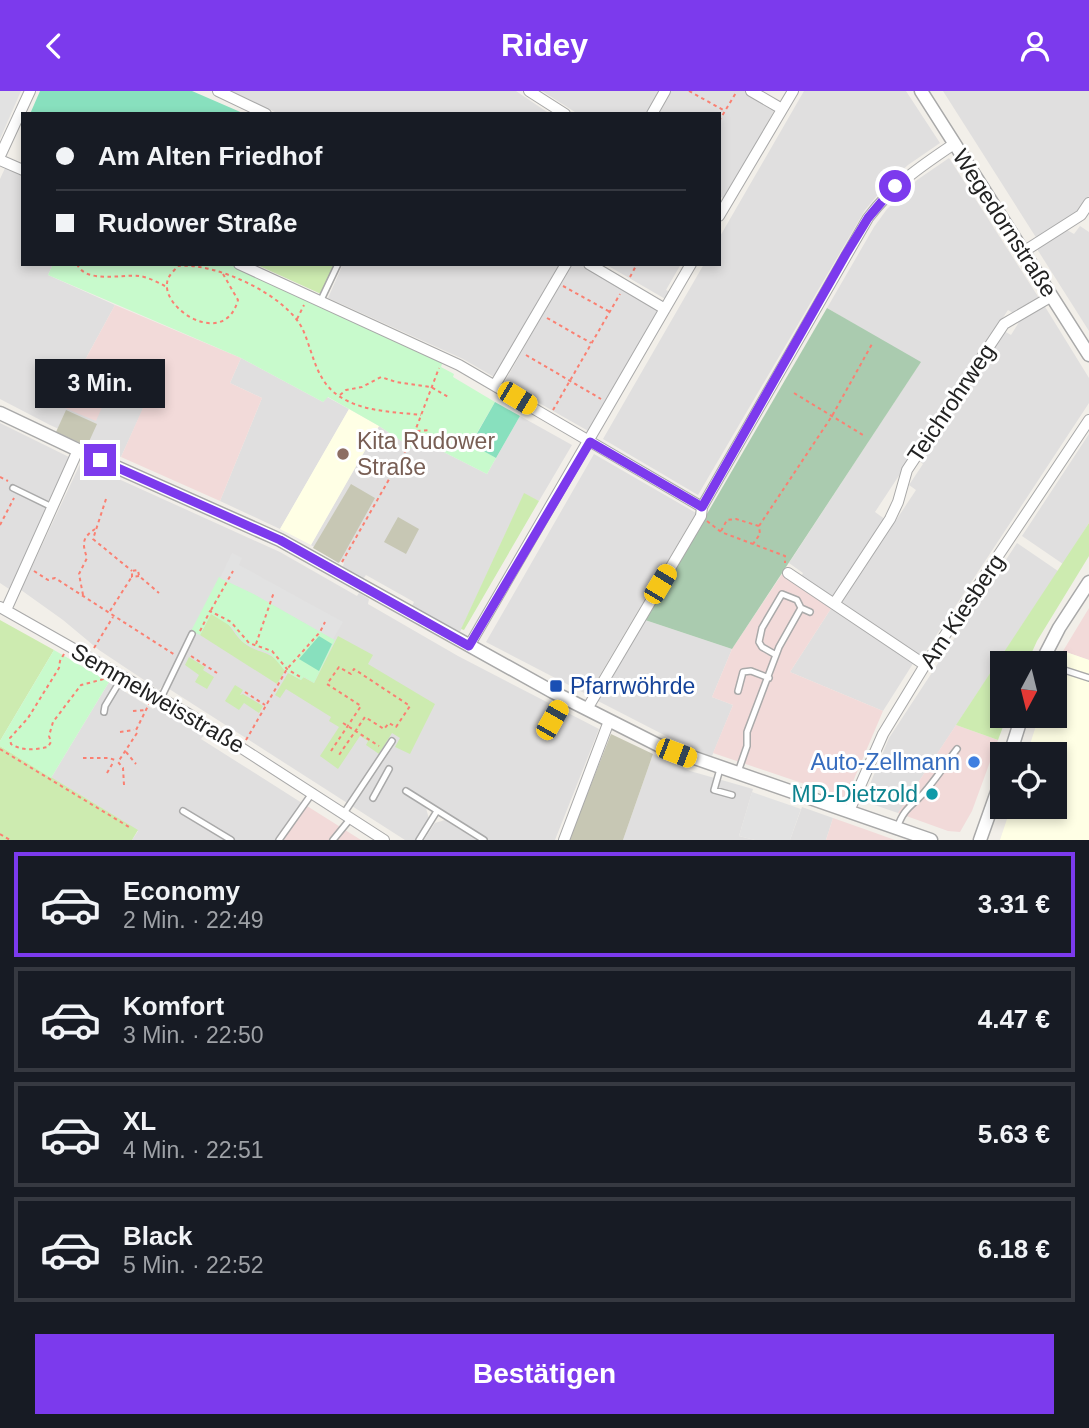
<!DOCTYPE html>
<html lang="de">
<meta charset="utf-8">
<style>
:root{--surface:#171b24;--page:#242831;--text:#f1f3f6;--muted:#9ea1a6;--line:#363941;--accent:#7c3aed}
body{margin:0;font-family:Helvetica,sans-serif;background:var(--page);color:var(--text);height:100vh;display:flex;flex-direction:column;font-size:26px;white-space:nowrap}
*{box-sizing:border-box;margin:0}
p{font-size:23px;color:var(--muted)}
.icon{flex:none;width:38px;height:38px;fill:none;stroke:currentColor;stroke-width:2;stroke-linecap:round;stroke-linejoin:round}
.map{position:relative;height:749px;overflow:hidden}
.details{display:flex;flex-direction:column;background:var(--surface);flex:1}
.details>*{flex:none}
.hud{position:absolute;left:21px;top:21px;width:700px;height:154px;border-radius:0px;box-shadow:0 4px 10px #0003;display:grid;align-content:center;height:154px;padding:0 35px;background:var(--surface)}
.needle{width:46px;rotate:187deg}
.controls{position:absolute;left:990px;top:560px;display:grid;gap:14px}
.controls a{display:grid;place-items:center;width:77px;height:77px;border-radius:0px;background:var(--surface);box-shadow:0 4px 10px #0003;font-size:35px}
.end{position:absolute;width:32px;height:32px;margin:-16px;border:9px solid #7c3aed;background:#fff;box-shadow:0 0 0 4px #fff}
.from{border-radius:50%}
.bubble{position:absolute;height:49px;border-radius:0px;background:var(--surface);box-shadow:0 4px 10px #0003;font-size:23px;font-weight:700;line-height:49px;text-align:center}
.car{position:absolute;width:21px;height:42px;margin:-21px -10px;border-radius:9px;box-shadow:0 0 5px 2px #0007;background:linear-gradient(#f5c518 24%,#345 0 40%,#f5c518 0 76%,#345 0 86%,#f5c518 0)}
.hud b{display:flex;align-items:center;gap:24px;height:66px;font-size:26px}
.hud b+b{border-top:2px solid var(--line)}
.hud i{width:18px;height:18px;background:var(--text)}
ul{padding:12px 0 0;list-style:none}
li{display:flex;align-items:center;gap:21px;height:105px;margin:0 14px 10px;padding:0 21px;border:4px solid var(--line);border-radius:0px}
li div{flex:1}
li b{display:block;font-size:26px}
li em{font-style:normal;font-weight:700}
li.on{border-color:var(--accent)}
li>.icon{width:63px;height:63px;stroke-width:1.5}
.action{display:flex;gap:14px;margin-top:auto;padding:14px 35px}
.action a{flex:1;height:80px;border-radius:0px;background:var(--accent);color:#fff;font-size:28px;font-weight:700;line-height:80px;text-align:center}
header{display:flex;justify-content:space-between;align-items:center;height:91px;padding:0 35px;background:var(--accent);color:#fff;font-size:32px;font-weight:700}
.map>svg:first-child{display:block}
</style>
<header><svg class="icon" aria-label="back" viewBox="0 0 24 24"><path d="M15 5l-7 7 7 7"/></svg>Ridey<svg class="icon" aria-label="person" viewBox="0 0 24 24"><circle cx="12" cy="8" r="4"/><path d="M4 21q1-7 8-7t8 7"/></svg></header>
<div class="map">
<svg width="1089" height="749" viewBox="0 0 1089 749">
<rect width="100%" height="100%" fill="#f2efe9"/>
<path fill="#e0dfdf" d="M230,0H516L550,23H279Z
M542,0H659L646,23H578Z
M671,0H746L775,18L725,108L719,105V23H658Z
M804,0H906L940,52L908,74L887,93L865,119L698,404L603,348L704,173H719V147Z
M943,0H1089V105L1078,122L1037,148Z
M949,67L1039,207L1015,223L1008,219L875,421L886,429L834,508L801,486L803,482L789,472L920,272L827,217L874,136L887,118L917,89Z
M6,75L23,82V173H53L48,184L115,214L60,315L112,292L147,309L121,366L50,334L0,308V88Z
M1080,135L1089,141V240L1037,158L1067,139L1074,143Z
M343,173H560L494,286L463,268L328,207Z
M571,173H579L657,218L659,222L590,341L504,292Z
M605,173H681L666,199L672,202L667,209Z
M1044,214L1089,287V312L922,566L841,512L916,399L909,394L923,373L918,369L1004,240L1011,244L1021,228Z
M241,267L323,311L327,306L349,318L280,438L220,410L262,307L230,292Z
M520,325L572,354L539,410L524,403L460,541L412,515L414,511L366,484L363,488L342,478L344,472L339,470L338,472L311,454L379,335L412,357L422,350L487,383Z
M0,332L71,367L9,498L0,492Z
M1089,343V432L1063,473L1022,445Z
M594,363L696,422L588,604L486,551Z
M81,371L280,461L357,505L359,502L369,508L368,513L458,565L599,638L555,749H489L410,699L407,705L426,717L429,728L415,749H405L163,594L159,599L99,559L63,529L21,499Z
M1017,452L1058,480L898,722L863,710L889,647Z
M832,516L914,571L883,620L790,581Z
M645,529L732,558L712,606L733,614L712,665L690,658L691,655L668,646L598,610Z
M109,591L153,618L158,613L204,644L201,648L302,712L276,749H235L183,716L181,719L227,749H132L138,740L51,687Z
M653,663L690,680L753,698L739,745L755,749H623Z
M802,716L833,727L826,749H790Z
M445,729L477,749H424L435,732Z"/>
<path fill="#f2dad9" d="M115,214L241,267L230,292L262,307L220,410L121,366L147,308L112,293L96,330L60,315Z
M782,483L832,516L790,581L883,620L846,707L713,662L733,614L712,606L732,558Z
M1089,517V569L1063,560Z
M956,634L998,649L972,720L960,741L948,740L898,722Z
M307,715L361,749H283Z
M833,727L867,739L895,749H826Z"/>
<path fill="#ffffe5" d="M349,318L379,335L311,454L280,438Z
M1063,560L1089,569V749H1000L1011,716H1055V663H1027L1039,625H1055V576Z"/>
<path fill="#c7c7b4" d="M66,319L97,333L87,355L56,341Z
M351,393L375,407L339,472L313,457Z
M398,426L419,438L406,463L384,451Z
M611,643L653,663L623,749H569Z"/>
<path fill="#cdebb0" d="M255,173H335L321,203Z
M524,402L539,410L464,539L461,538Z
M1089,432V465L1037,550L1027,572H1003V625H1007L998,649L956,634Z
M211,523C234,532 229,539 244,552C259,564 273,558 285,580L277,593L200,544Z
M0,529L54,559L0,650Z
M338,545L373,564L368,573L435,613L410,663L395,656L400,647L392,642L379,663L366,654L368,650L360,645L338,678L320,665L339,636L329,630L331,626L286,598L280,607L275,604L288,582L301,589L303,586L314,592Z
M189,566L205,576L203,579L214,586L207,598L195,591L199,584L185,574Z
M235,594L243,599L240,604L243,603L263,615L259,622L244,612L239,619L225,610Z
M0,655L138,739L132,749H0Z"/>
<path fill="#aacbaf" d="M827,217L921,271L732,558L645,529Z"/>
<path fill="#c8facc" d="M53,173H233L443,270L441,276L454,283L453,286L495,311L471,352L496,367L487,383L422,350L412,357L379,335L328,306L323,311L241,267L48,184Z
M219,486L254,503L335,549L314,592L304,586L301,589L285,580L271,563L243,551L232,536L211,523L200,544L191,540Z
M54,559L109,591L51,687L0,655V650Z"/>
<path fill="#88e0be" d="M40,0H192L245,23H30Z
M495,311L520,325L496,367L471,353Z
M319,545L332,553L319,580L299,568Z"/>
<path fill="#e2e2e2" d="M0,0H21L0,48Z
M232,462L242,467L239,474L343,531L333,548L254,503L220,487Z
M752,701L801,718L790,749H755L739,745Z"/>
<g fill="none" stroke-linecap="round" stroke-linejoin="round">
<g stroke="#a9a9a9" stroke-width="8">
<path id="service" d="M320,211L338,173
M13,397L52,416
M776,564L762,556L759,551L762,537L782,503L797,509L801,517
M1055,576L1089,587
M738,600L743,581L751,580L769,587
M161,607L192,543
M104,621L105,615L123,585
M544,642L564,607
M720,678L714,699L732,704
M738,681L747,655V641L779,556L801,517L810,521
M406,700L484,749
M373,707L389,678
M183,720L231,749
M344,722L392,650
M897,737C905,714 914,715 927,698C938,685 947,671 957,658
M279,749L313,701
M333,749L351,727
M419,749L437,720"/>
</g>
<g stroke="#a9a9a9" stroke-width="12">
<path id="minor" d="M218,0L266,23
M529,0L565,23
M751,0L782,18
M652,23L665,0
M0,65L30,0
M0,69L23,79
M719,125L793,0
M1023,161L1081,124L1089,112
M239,173L459,274L702,416
M589,173L665,218
M495,294L566,173
M788,482L925,574
M834,513L890,428L898,411L907,379L1004,233L1052,205
M0,516L192,625L384,749
M6,519L78,359
M469,555L691,173
M587,618L701,425L702,416L868,127C892,95 921,75 954,53
M849,720L883,643L925,574L1089,329
M564,749L609,630"/>
</g>
<g stroke="#a9a9a9" stroke-width="15">
<path id="tertiary" d="M921,0L1089,264
M0,322L78,359L280,449L553,601L660,655L931,749
M1041,572L1059,537L1089,491
M1010,663L1022,625
M980,749L1003,684"/>
</g>
<path stroke="#fa8072" stroke-width="2" stroke-dasharray="3.5 3.5" stroke-linecap="butt" d="M689,0L725,20
M719,30L737,0
M77,173C86,193 121,183 139,185C148,186 157,191 165,195
M223,183L238,209C225,257 164,220 167,193C167,185 174,180 178,175C215,171 287,204 303,239C314,264 316,292 342,307C365,321 396,321 421,324
M630,186L637,173
M563,195L610,221
M547,227L591,252
M297,228L304,214
M526,264L601,308
M794,302L863,344
M340,304L346,299L362,296L381,286L396,291L431,296L450,307
M553,319L620,203
M417,340L430,339
M0,386L8,390
M106,408L93,448L132,480
M707,430L721,441L785,465V472
M0,434L14,407
M759,435L832,325L872,253
M721,440L727,429L736,428L759,435L760,443L753,453
M342,471L412,348L439,277
M34,480L48,489L55,487L175,564
M139,485L132,486V480L138,479L139,485L159,502
M83,504L79,483L87,467C82,452 82,447 95,438
M211,519L233,480
M110,520L131,487
M200,540L210,520L231,531L249,552L272,560L287,578L302,587
M256,553L274,501
M94,557L113,526
M64,563L60,570L59,577L28,627L10,647L11,653C22,660 35,659 48,656L51,651L49,645L53,631L81,594L108,587
M191,565L217,582
M245,601L265,614
M133,620L146,619
M343,632L379,655
M120,641L134,639
M246,649L287,578L320,541L325,531
M0,658L129,736
M331,660L361,615L327,593L339,576L351,583L354,578L410,615L396,636L389,632L384,638L365,626L339,664
M126,661L136,673
M83,667H109L115,669
M107,682L114,670
M124,694L123,677L118,671L137,642L136,639L150,611
M0,743L10,749"/>
<use href="#service" stroke="#fff" stroke-width="5"/>
<use href="#minor" stroke="#fff" stroke-width="10"/>
<use href="#tertiary" stroke="#fff" stroke-width="12"/>
</g>
<g fill="none" stroke-linecap="round" stroke-linejoin="round">
<path stroke="#7c3aed" stroke-width="9" d="M100,369L280,449L469,555L590,351L702,416L846,163L868,127L895,95"/>
</g>
<circle fill="#8d6e63" stroke="#fff" stroke-width="2.5" cx="343" cy="363" r="7"/>
<rect fill="#1a4fb4" stroke="#fff" stroke-width="2.5" x="549" y="588" width="14" height="14" rx="3.5"/>
<circle fill="#3f7fe0" stroke="#fff" stroke-width="2.5" cx="974" cy="671" r="7"/>
<circle fill="#0f9aa8" stroke="#fff" stroke-width="2.5" cx="932" cy="703" r="7"/>
<g text-anchor="middle" dominant-baseline="central" stroke-width="6" stroke-linejoin="round" paint-order="stroke">
<g font-size="23" fill="#222" stroke="#fff">
<text transform="translate(1005 132) rotate(57)">Wegedornstraße</text>
<text transform="translate(951 312) rotate(-56)">Teichrohrweg</text>
<text transform="translate(962 520) rotate(-56)">Am Kiesberg</text>
<text transform="translate(158 607) rotate(30)">Semmelweisstraße</text>
</g>
<g font-size="23" fill="#785e54" stroke="#fff" text-anchor="start">
<text x="357" y="350">Kita Rudower<tspan x="357" dy="26">Straße</tspan></text>
</g>
<g font-size="23" fill="#164399" stroke="#fff" text-anchor="start">
<text x="570" y="595">Pfarrwöhrde</text>
</g>
<g font-size="23" fill="#366cbe" stroke="#fff" text-anchor="end">
<text x="960" y="671">Auto-Zellmann</text>
</g>
<g font-size="23" fill="#0d838f" stroke="#fff" text-anchor="end">
<text x="918" y="703">MD-Dietzold</text>
</g>
</g>
</svg>
<div class="controls">
<a><svg class="needle" viewBox="-14 -14 28 28"><path d="M0-13l5 13h-10z" fill="#e53935"/><path d="M0 13l5-13h-10z" fill="#9ea1a6"/></svg></a>
<a><svg class="icon" aria-label="locate" viewBox="0 0 24 24"><circle cx="12" cy="12" r="6"/><path d="M12 2v4M12 18v4M2 12h4M18 12h4"/></svg></a>
</div>
<i class="end from" style="left:895px;top:95px"></i>
<i class="end" style="left:100px;top:369px"></i>
<div class="bubble" style="left:35px;top:268px;width:130px">3 Min.</div>
<i class="car" style="left:517px;top:307px;rotate:121deg"></i>
<i class="car" style="left:660px;top:493px;rotate:31deg"></i>
<i class="car" style="left:552px;top:629px;rotate:30deg"></i>
<i class="car" style="left:676px;top:662px;rotate:111deg"></i>
<div class="hud">
<b><i class="from"></i>Am Alten Friedhof</b>
<b><i></i>Rudower Straße</b>
</div>
</div>
<section class="details">
<ul>
<li class="on"><svg class="icon" aria-label="car" viewBox="0 0 24 24"><path d="M5 17H2v-5l4-1 3-4h7l3 4 3 1v5h-3M9 17h6M6 11h13"/><circle cx="7" cy="17" r="2"/><circle cx="17" cy="17" r="2"/></svg><div><b>Economy</b><p>2 Min. · 22:49</p></div><em>3.31 €</em></li>
<li><svg class="icon" aria-label="car" viewBox="0 0 24 24"><path d="M5 17H2v-5l4-1 3-4h7l3 4 3 1v5h-3M9 17h6M6 11h13"/><circle cx="7" cy="17" r="2"/><circle cx="17" cy="17" r="2"/></svg><div><b>Komfort</b><p>3 Min. · 22:50</p></div><em>4.47 €</em></li>
<li><svg class="icon" aria-label="car" viewBox="0 0 24 24"><path d="M5 17H2v-5l4-1 3-4h7l3 4 3 1v5h-3M9 17h6M6 11h13"/><circle cx="7" cy="17" r="2"/><circle cx="17" cy="17" r="2"/></svg><div><b>XL</b><p>4 Min. · 22:51</p></div><em>5.63 €</em></li>
<li><svg class="icon" aria-label="car" viewBox="0 0 24 24"><path d="M5 17H2v-5l4-1 3-4h7l3 4 3 1v5h-3M9 17h6M6 11h13"/><circle cx="7" cy="17" r="2"/><circle cx="17" cy="17" r="2"/></svg><div><b>Black</b><p>5 Min. · 22:52</p></div><em>6.18 €</em></li>
</ul>
<div class="action"><a>Bestätigen</a></div>
</section>
